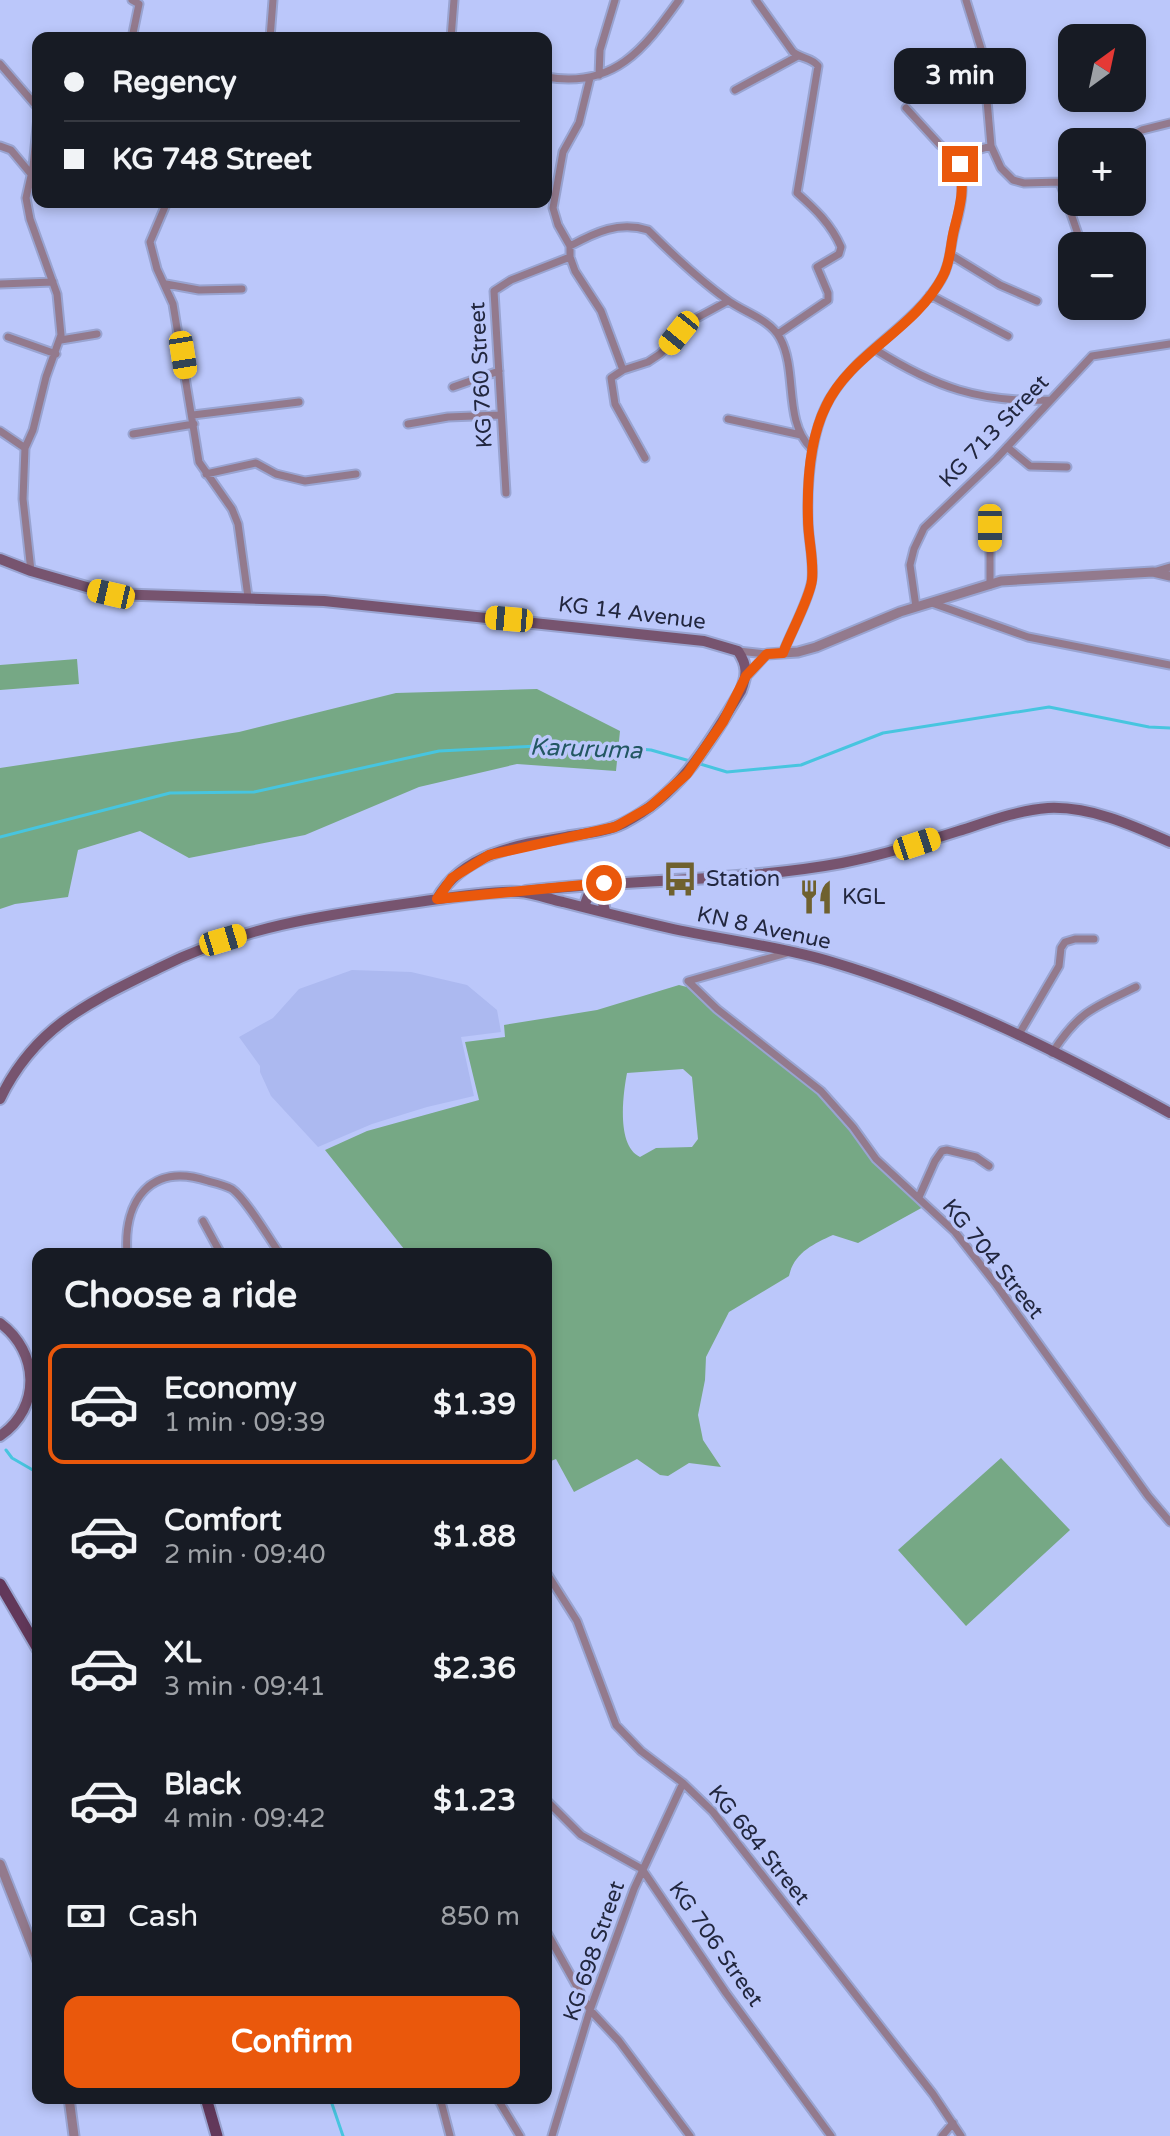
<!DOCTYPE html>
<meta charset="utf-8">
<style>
:root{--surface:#171b24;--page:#242831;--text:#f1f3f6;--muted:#9ea1a6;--line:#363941;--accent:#ea580c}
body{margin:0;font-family:"Varela Round",sans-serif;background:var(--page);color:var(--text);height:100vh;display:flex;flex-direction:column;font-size:30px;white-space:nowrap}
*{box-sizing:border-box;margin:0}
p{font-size:26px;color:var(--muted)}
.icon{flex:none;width:44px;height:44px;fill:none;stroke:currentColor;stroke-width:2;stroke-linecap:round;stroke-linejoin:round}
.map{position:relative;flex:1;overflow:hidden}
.sheet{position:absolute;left:32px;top:1248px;width:520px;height:856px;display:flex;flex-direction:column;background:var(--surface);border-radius:16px;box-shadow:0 4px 12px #0003}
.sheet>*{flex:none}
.hud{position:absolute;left:32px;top:32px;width:520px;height:176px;border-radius:16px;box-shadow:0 4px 12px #0003;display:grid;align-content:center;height:176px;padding:0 32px;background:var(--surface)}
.needle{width:52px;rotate:33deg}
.buttons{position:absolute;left:1058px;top:24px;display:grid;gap:16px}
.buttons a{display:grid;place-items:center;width:88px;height:88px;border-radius:16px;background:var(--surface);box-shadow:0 4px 12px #0003;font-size:40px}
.end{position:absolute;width:36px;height:36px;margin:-18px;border:10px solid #ea580c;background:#fff;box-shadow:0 0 0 4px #fff}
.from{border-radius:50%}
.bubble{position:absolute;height:56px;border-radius:16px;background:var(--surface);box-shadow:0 4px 12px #0003;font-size:26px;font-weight:700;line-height:56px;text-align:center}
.car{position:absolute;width:24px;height:48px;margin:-24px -12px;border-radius:10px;box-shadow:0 0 6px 2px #0007;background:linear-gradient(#f5c518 24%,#345 0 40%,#f5c518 0 76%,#345 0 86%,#f5c518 0)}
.hud b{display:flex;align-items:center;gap:28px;height:76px;font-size:30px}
.hud b+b{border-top:2px solid var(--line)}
.hud i{width:20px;height:20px;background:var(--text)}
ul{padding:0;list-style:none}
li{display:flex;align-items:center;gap:24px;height:120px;margin:0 16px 12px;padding:0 16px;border:4px solid transparent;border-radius:16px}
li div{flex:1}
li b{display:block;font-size:30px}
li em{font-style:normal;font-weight:700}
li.active{border-color:var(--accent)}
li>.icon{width:72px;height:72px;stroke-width:1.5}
h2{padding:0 32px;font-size:36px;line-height:96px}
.pay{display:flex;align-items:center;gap:20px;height:88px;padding:0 32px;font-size:30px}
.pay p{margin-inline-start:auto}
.primary-button{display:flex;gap:16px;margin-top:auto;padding:16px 32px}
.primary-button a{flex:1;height:92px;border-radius:16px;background:var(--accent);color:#fff;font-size:32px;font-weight:700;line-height:92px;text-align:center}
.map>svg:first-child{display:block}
</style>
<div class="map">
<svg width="1170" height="2136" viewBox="0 0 1170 2136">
<rect width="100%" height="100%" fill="#bbc7fa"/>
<path fill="#acb9f0" d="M352,970L411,972L467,985L497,1010L501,1032L461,1037L474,1096L427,1107L372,1124L318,1147L271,1096L260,1072V1066L239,1037L273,1018L299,989Z"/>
<path fill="#76a885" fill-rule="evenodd" d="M77,659L79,684L0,690V665Z
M537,689L620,731L616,771L517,764L419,787L305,835L189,858L140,831L78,850L68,897L15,904L0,909V768L239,732L396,693Z
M679,985L687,987L744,1031L813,1079L840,1109L877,1164L925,1206L858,1243L833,1235C813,1244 794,1253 789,1276L729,1312L706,1357L705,1380L698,1415L703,1440L721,1467L689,1463L668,1476L660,1475L637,1459L574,1492L556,1459L546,1463V1254H408L325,1150L367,1131L479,1100L465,1042L505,1037L504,1025L597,1010ZM683,1069L692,1077L698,1139L692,1147L656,1148L640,1157C616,1146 623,1094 627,1073Z
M1001,1458L1070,1530L966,1626L898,1550Z"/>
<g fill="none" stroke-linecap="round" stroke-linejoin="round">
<path stroke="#47c5df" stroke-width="3" d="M697,763L727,772L801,765L883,733L1049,707L1149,727L1170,728
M0,837L170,793L254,792L439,751L578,744L651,750L690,761
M6,1450L12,1458L38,1473
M330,2098L343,2136"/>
<g stroke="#99a4d1" stroke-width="11">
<path id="minor" d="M132,0L139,4L132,38
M756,0L793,52C801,59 811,57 818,66L797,193C815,209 831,224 841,247L839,254L817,267L828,293V300L778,334
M966,0L983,55L991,146L1001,168L1013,180L1024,183L1060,182L1072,175
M270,38L273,0
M451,38L454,0
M0,64L38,108
M599,75L600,50L615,0
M546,77C614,89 644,49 679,0
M590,78L579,123L563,152L553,208L558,225L570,246V257L575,271L601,311L623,370L611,378L615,404L645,458
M735,90L798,56
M906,108L940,145L957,156
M1119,142L1142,130L1170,123
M0,146L11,150L31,174
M1060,182L1080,240
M167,202L150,242L157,269L173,304L199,462L232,509L238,524L248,597
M570,246C596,232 619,221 648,230C672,254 698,279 726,299C742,312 769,318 780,338C798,371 783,421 811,448
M951,255L1000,285L1037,301
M0,284L53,282
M166,284L199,290L242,289
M930,295L1008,336
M8,337L56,354
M61,340L97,334
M876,350C935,387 980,403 1050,400
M623,370L648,362L660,354L693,320L728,301
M453,387L499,371
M193,415L299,402
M728,419L801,435
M408,424L448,417L500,415
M0,431L25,448
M133,434L194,424
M1007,447L1030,466L1067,467
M206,474L256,463L276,474L305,481L356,474
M506,493L494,291L511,280L570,257
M990,528V585
M31,571L23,499L25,448L33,430L46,377L61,335L57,294L30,219L26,198L33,167L38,117
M1153,572L1170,567
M932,603L1028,637L1170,665
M916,607L910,565L914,549L924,528L996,459L1092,356L1170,344
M738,651L767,654
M783,653C790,634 810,598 812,579C814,559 808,539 808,519C807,482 811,432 829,400C856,352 912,328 941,280C951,263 950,246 955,228C963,201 965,183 957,156L991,146
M747,676L767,654
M787,953L688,981L717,1009L821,1091L853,1127L876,1159L955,1232L995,1283L1148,1496L1170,1522
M1018,1036L1059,966L1061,948L1065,942L1075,939H1094
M1052,1053C1079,1011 1093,1008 1136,987
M919,1197L935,1161L942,1151L947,1150L976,1157L989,1166
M203,1221L221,1254
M127,1254C123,1200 151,1162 208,1181C216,1183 225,1185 232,1189C246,1199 269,1238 280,1254
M546,1572L577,1621L616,1725L641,1751L683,1783L713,1812L933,2094L961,2136
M546,1800L581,1835L642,1869L726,1993L831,2136
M546,1931L590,2010L619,2041L690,2136
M440,2098L450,2136
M497,2098L520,2136
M552,2136L590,2010L634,1889L683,1783
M942,2136L953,2123"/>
</g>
<g stroke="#99a4d1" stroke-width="13">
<path id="tertiary" d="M767,654L798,652L816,647L900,612L1001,581L1153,572L1170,576
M0,1864L38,1961
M69,2098L74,2136"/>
</g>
<g stroke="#99a4d1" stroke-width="14">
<path id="secondary" d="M0,559L31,571L111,594L324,601L704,641L738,651C748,666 747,675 741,691C709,743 681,794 624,823C608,831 589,833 571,836C522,844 463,852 437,899
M599,886L605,911
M526,891C631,879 738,882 842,863C884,855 924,842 965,829C992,820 1020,810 1048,808C1090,806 1132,825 1170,842
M584,907L588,896L603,884
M0,1099C35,1026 90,1002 159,968C242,926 326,915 418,902C445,898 494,890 519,892C534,893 549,899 563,902C598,911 634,920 669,928C723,940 779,946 832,962C950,997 1063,1054 1170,1113
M0,1323C39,1352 42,1407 0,1436"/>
</g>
<g stroke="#99a4d1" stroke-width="15">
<path id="primary" d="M0,1584L38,1649
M206,2098L217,2136"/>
</g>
<use href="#minor" stroke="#937a8d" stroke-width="7"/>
<use href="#tertiary" stroke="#937a8d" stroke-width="9"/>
<use href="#secondary" stroke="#77546f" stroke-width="10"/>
<use href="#primary" stroke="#62385a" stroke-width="11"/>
</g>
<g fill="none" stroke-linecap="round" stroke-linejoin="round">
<path stroke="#ea580c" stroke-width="10" d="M604,883L437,899L452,878L489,855L615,827L650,807L687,774L723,722L746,676L767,654L783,653C790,634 810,598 812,580C814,559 808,539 808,519C807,484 810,438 826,406C851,353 915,330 943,276C951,261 950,246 954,230C961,202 964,193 960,164"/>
</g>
<defs>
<g id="bus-bare" transform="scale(2.76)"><path d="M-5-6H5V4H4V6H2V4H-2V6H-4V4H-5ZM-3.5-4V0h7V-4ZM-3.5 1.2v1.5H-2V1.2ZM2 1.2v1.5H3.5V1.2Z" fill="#6f612f" stroke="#bbc7fa" stroke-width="2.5" paint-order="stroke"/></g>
<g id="restaurant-bare" transform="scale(2.76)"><path d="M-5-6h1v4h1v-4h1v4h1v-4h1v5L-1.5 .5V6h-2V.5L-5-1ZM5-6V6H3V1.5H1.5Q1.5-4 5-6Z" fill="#6f612f" stroke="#bbc7fa" stroke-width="2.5" paint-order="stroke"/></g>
</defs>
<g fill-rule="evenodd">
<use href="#bus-bare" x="680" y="879"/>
<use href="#restaurant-bare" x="816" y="897"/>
</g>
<g text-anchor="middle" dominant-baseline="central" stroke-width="7" stroke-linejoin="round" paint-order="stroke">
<g font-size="22" fill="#22273f" stroke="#bbc7fa">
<text transform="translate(481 375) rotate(-93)">KG 760 Street</text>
<text transform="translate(994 431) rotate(-46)">KG 713 Street</text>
<text transform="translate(632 613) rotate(7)">KG 14 Avenue</text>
<text transform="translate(764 928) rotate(12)">KN 8 Avenue</text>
<text transform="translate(993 1259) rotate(51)">KG 704 Street</text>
<text transform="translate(759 1845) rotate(51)">KG 684 Street</text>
<text transform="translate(716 1944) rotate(55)">KG 706 Street</text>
<text transform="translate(594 1951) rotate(-71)">KG 698 Street</text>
</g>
<g font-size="22" fill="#22273f" stroke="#bbc7fa" text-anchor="start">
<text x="706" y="879">Station</text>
<text x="842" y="897">KGL</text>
</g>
<g font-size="24" font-style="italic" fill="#235762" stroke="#bbc7fa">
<text transform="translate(586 749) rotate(2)">Karuruma</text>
</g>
</g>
</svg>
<div class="buttons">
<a><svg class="needle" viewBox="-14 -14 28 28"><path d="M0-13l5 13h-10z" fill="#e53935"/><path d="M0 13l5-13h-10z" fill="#9ea1a6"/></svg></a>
<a>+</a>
<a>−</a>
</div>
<i class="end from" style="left:604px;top:883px"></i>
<i class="end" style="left:960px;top:164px"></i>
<div class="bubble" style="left:894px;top:48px;width:132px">3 min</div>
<i class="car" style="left:679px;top:333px;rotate:219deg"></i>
<i class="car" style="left:183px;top:355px;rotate:171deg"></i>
<i class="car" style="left:990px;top:528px;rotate:180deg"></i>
<i class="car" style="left:111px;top:594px;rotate:283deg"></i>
<i class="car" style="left:509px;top:619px;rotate:275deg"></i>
<i class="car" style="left:917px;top:844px;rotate:72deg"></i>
<i class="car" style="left:223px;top:940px;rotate:73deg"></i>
<div class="hud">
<b><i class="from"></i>Regency</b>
<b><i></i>KG 748 Street</b>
</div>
<section class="sheet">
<h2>Choose a ride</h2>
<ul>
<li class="active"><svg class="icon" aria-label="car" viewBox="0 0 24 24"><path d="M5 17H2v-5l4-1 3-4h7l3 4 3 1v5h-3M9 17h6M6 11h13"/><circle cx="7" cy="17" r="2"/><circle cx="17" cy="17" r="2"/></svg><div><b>Economy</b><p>1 min · 09:39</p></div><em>$1.39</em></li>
<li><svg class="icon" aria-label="car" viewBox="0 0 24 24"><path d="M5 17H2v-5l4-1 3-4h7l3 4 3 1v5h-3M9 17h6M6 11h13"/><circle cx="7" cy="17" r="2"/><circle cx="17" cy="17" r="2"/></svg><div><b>Comfort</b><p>2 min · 09:40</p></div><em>$1.88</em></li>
<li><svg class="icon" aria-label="car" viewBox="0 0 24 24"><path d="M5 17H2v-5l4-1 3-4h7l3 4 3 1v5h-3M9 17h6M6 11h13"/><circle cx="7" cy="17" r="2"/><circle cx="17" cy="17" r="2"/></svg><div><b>XL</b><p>3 min · 09:41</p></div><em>$2.36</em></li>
<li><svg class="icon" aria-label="car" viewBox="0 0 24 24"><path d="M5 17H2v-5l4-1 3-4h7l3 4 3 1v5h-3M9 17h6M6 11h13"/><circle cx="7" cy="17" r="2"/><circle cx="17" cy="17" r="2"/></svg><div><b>Black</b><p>4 min · 09:42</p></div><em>$1.23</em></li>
</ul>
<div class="pay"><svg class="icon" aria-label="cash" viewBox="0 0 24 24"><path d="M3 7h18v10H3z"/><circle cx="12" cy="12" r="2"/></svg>Cash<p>850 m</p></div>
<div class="primary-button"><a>Confirm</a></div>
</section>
</div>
